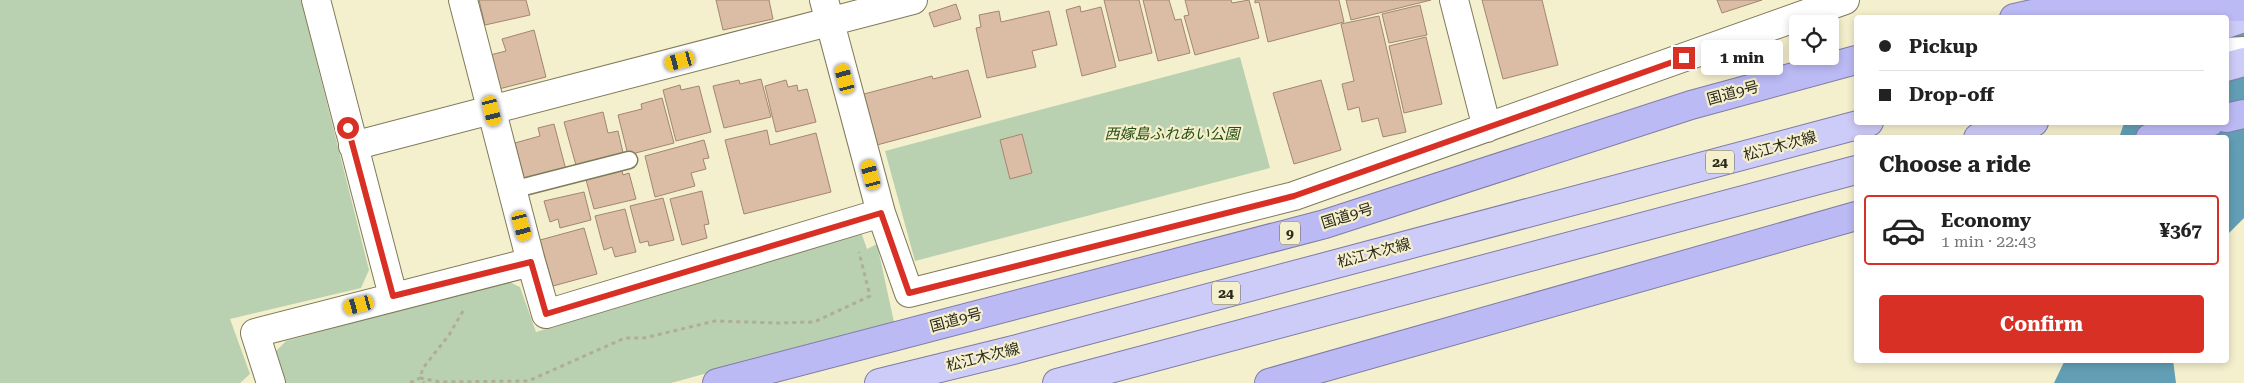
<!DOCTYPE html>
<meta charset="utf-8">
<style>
:root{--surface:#fff;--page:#f6f6f6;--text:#222;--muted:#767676;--line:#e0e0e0;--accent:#d93025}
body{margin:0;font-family:"Roboto Serif","Noto Sans JP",serif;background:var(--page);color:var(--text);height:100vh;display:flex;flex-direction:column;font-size:19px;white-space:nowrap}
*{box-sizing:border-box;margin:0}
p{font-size:16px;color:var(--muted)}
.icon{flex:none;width:28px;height:28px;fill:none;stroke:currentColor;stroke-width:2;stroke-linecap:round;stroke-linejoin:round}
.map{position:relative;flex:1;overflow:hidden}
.drawer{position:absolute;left:1854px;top:135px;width:375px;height:228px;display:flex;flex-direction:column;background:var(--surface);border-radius:5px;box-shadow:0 2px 8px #0003}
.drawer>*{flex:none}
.hud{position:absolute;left:1854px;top:15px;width:375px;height:110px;border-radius:5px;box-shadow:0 2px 8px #0003;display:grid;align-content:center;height:110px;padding:0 25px;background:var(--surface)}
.buttons{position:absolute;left:1789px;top:15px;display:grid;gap:10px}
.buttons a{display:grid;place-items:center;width:50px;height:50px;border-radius:5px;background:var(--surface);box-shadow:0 2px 8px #0003;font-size:25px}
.end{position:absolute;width:22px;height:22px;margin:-11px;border:6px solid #d93025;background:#fff;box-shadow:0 0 0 2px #fff}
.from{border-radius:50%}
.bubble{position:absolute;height:35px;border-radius:5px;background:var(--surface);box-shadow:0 2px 8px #0003;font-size:16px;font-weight:700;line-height:35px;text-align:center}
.car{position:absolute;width:15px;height:30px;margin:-15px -8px;border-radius:6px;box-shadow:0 0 4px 1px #0007;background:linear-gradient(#f5c518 24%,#345 0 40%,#f5c518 0 76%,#345 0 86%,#f5c518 0)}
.hud b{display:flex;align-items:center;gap:18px;height:48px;font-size:19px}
.hud b+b{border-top:1px solid var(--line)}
.hud i{width:12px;height:12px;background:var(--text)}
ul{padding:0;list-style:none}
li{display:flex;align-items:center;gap:15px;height:70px;margin:0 10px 8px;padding:0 15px;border:2px solid transparent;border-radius:5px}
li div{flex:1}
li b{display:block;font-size:19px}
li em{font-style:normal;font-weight:700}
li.on{border-color:var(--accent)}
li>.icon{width:45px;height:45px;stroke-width:1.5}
h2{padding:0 25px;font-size:22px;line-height:60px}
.button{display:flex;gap:10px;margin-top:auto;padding:10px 25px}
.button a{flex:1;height:58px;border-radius:5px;background:var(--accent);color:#fff;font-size:20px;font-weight:700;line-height:58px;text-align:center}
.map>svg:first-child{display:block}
</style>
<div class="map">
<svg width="2244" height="383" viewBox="0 0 2244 383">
<rect width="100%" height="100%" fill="#f4efcc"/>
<path fill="#b9d1b1" d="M0,0H301L369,270L361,288L230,319L250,374L240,383H0Z
M1240,57L1270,168L915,261L885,151Z
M861,232L867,249L877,244L894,322L671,383H282L275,352L286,341L507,281L520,287L536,332Z"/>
<path fill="#629fb5" d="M2244,0V218L2226,236V138H2119L2124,123L2226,122V18Z
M2065,360H2173L2176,383H2054Z"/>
<path fill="#dbbda6" stroke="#a28670" d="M479,0H526L530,15L485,25Z
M716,0H769L773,19L723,30Z
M1104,0H1139L1152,53L1119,61Z
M1143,0H1169L1175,20L1181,19L1190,53L1158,61Z
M1185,0H1231L1232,3L1249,0L1259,38L1195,55L1184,16L1189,15Z
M1255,0H1339L1344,22L1268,42L1259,2L1255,3Z
M1346,0H1431L1351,20Z
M1482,0H1542L1558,65L1503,79Z
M1717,0H1762L1722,13Z
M956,4L961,19L934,27L929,13Z
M1420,5L1427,35L1389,43L1382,14Z
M1080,6L1081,12L1101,7L1116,67L1082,76L1066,10Z
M999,11L1001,22L1049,11L1057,45L1032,51L1036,67L987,78L976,28L981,27L979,15Z
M1379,16L1406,132L1383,137L1378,118L1362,122L1359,107L1348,110L1342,84L1354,81L1341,24Z
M534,30L546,77L495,90L486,56L506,51L502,39Z
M1426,37L1442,104L1404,113L1389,46Z
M968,70L981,117L877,145L864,94L932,76L933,79Z
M761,79L771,117L724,128L713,86L739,80L740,84Z
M786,80L788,87L797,85L798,91L807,89L816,122L776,132L765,86Z
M1321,80L1341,150L1294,164L1273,93Z
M680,85L681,90L699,86L711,132L676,141L663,90Z
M662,98L674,143L628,155L618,115L642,109L641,104Z
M603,112L608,133L618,131L624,157L577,169L564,122Z
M554,124L566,170L525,181L515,143L540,136L538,128Z
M767,130L770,145L816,133L831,192L744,214L725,140Z
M1022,134L1032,173L1010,179L1000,140Z
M704,140L709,158L703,159L706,169L691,173L695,186L655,197L645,156Z
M621,167L623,175L629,173L636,199L594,209L585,176Z
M702,191L709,224L704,225L707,238L682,245L670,199Z
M584,192L591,220L560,228L558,219L550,222L544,201Z
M663,198L674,240L649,246L648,241L640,243L630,206Z
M625,209L636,252L615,257L612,247L604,250L595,216Z
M584,228L597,274L553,286L540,240Z"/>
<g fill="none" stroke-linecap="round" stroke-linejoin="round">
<g stroke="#7f7a5a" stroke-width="19">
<path id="service" d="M512,190L629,160"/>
</g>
<g stroke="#7f7a5a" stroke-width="30">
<path id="minor" d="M316,0L393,296
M463,0L531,262
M824,0L881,213L909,293L1294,196L1845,0
M1454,0L1487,128
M353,146L913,0
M271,383L255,333L531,262L546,314L881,213"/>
</g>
<g stroke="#7f7a5a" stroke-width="30">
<path id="tertiary" d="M2226,52L2244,51"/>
</g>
<g stroke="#7f7ca7" stroke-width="30">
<path id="primary" d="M2226,24L2244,18
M2226,67L2244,62
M1978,138L2034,122
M879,383L1017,349L1869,122
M1057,383L1856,170"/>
</g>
<g stroke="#7f7ca7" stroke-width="30">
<path id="trunk" d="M2014,18C2088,0 2167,5 2244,7
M2226,118L2244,114
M2150,138L2210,122
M717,383L1325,224L1691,105L1856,60
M1269,383L1856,216"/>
</g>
<path stroke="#b1ad92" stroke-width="3" stroke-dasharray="4 4" stroke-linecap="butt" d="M463,311L449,335L423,368L420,378L440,382L528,381L625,338H644L715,321L777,323L814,322L870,296L859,252
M410,383L420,378L424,383"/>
<use href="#service" stroke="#fff" stroke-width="16"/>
<use href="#minor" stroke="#fff" stroke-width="28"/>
<use href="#tertiary" stroke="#fff" stroke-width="28"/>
<use href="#primary" stroke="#cdcbf7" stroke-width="28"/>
<use href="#trunk" stroke="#bcbaf4" stroke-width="28"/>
</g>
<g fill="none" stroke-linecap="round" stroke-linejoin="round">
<path stroke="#d93025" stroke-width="6" d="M348,128L393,296L531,262L546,314L881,213L909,293L1294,196L1684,58"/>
</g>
<g text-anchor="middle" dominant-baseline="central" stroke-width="4.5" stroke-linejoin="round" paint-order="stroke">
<g fill="#f4efcc" stroke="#686552" stroke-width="1">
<rect x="1706" y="150.5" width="28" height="23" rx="4"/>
<rect x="1280" y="221.5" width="20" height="23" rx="4"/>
<rect x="1212" y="281.5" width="28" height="23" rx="4"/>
</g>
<g font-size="14" font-weight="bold" fill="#2c2a1d">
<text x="1720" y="162">24</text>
<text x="1290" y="233">9</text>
<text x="1226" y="293">24</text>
</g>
<g font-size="15" fill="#2c2a1d" stroke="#f4efcc">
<text transform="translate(1733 93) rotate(-15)">国道9号</text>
<text transform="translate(1780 146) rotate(-15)">松江木次線</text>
<text transform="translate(1347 216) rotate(-17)">国道9号</text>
<text transform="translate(1374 253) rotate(-15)">松江木次線</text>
<text transform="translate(956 320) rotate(-15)">国道9号</text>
<text transform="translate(983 357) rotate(-14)">松江木次線</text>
</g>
<g font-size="15" font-style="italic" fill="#264f12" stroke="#f4efcc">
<text x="1172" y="134">西嫁島ふれあい公園</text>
</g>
</g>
</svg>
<div class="buttons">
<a><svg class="icon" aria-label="locate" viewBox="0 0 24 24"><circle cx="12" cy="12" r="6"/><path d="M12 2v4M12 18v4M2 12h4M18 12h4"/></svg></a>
</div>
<i class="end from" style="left:348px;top:128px"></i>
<i class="end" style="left:1684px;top:58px"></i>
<div class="bubble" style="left:1701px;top:40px;width:82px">1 min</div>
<i class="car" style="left:680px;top:61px;rotate:255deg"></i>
<i class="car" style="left:845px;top:79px;rotate:345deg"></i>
<i class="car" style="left:492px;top:111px;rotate:166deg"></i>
<i class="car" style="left:871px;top:175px;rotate:345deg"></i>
<i class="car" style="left:522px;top:226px;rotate:165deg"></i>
<i class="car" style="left:359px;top:305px;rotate:255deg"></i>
<div class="hud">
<b><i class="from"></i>Pickup</b>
<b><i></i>Drop-off</b>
</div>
<section class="drawer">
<h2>Choose a ride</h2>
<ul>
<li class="on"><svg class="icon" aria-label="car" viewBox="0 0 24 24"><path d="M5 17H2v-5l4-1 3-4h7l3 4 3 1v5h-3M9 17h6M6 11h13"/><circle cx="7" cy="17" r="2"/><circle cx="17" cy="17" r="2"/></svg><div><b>Economy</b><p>1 min · 22:43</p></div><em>¥367</em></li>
</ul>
<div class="button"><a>Confirm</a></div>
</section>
</div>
